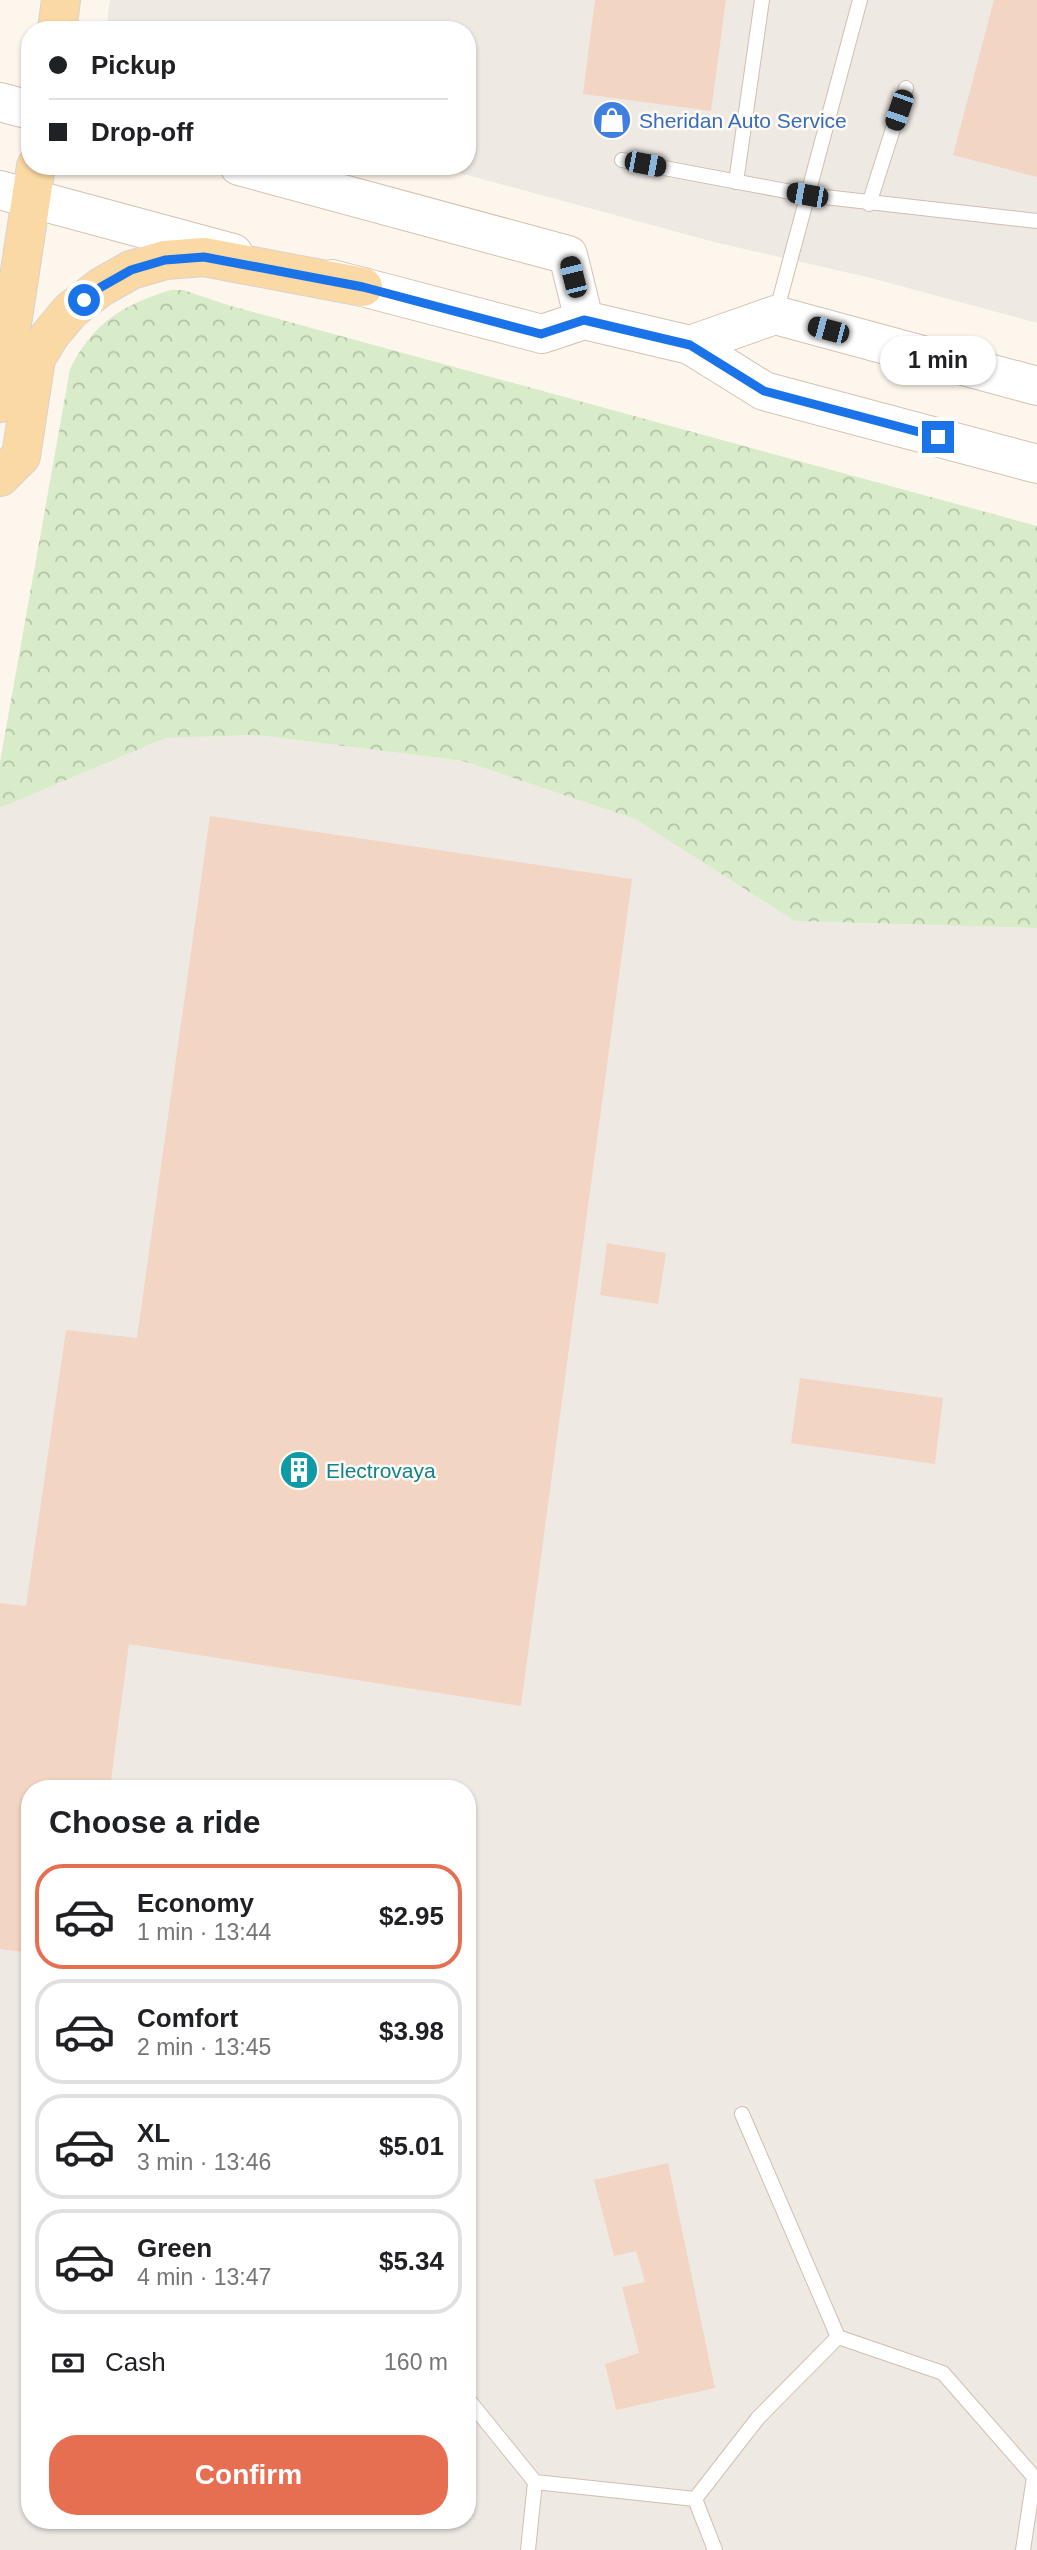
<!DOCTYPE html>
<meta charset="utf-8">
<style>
:root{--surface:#fff;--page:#f6f6f6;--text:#202124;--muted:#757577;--line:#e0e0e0;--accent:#e76f51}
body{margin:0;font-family:Arial,sans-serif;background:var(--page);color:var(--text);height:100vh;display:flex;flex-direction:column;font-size:26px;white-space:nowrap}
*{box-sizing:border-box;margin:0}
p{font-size:23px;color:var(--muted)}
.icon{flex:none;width:38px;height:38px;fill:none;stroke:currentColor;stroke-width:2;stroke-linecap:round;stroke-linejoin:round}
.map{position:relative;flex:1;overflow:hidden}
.panel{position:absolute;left:21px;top:1780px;width:455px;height:749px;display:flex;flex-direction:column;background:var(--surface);border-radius:28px;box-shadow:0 2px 5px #0004}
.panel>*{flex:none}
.hud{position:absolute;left:21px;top:21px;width:455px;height:154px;border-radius:28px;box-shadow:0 2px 5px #0004;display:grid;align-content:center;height:154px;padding:0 28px;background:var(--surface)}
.end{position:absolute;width:32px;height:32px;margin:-16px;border:9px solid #1a73e8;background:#fff;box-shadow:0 0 0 4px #fff}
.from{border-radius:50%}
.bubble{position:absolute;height:49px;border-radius:24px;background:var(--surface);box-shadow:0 2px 5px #0004;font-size:23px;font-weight:800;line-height:49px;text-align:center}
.car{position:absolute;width:21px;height:42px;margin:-21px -10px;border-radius:9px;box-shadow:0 0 5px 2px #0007;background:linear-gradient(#222 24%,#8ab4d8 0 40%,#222 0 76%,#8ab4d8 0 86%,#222 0)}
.hud b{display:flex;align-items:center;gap:24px;height:66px;font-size:26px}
.hud b+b{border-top:2px solid var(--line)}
.hud i{width:18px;height:18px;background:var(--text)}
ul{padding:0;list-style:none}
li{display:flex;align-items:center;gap:21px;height:105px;margin:0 14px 10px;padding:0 14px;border:4px solid var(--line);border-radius:28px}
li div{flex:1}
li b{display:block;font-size:26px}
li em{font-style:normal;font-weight:800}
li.on{border-color:var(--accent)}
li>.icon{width:63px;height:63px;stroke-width:1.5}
h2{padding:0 28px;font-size:32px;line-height:84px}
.pay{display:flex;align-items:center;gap:18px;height:77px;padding:0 28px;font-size:26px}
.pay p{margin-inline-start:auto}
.cta{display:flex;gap:14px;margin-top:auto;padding:14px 28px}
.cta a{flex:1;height:80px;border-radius:28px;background:var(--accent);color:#fff;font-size:28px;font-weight:800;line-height:80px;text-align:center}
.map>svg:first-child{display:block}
</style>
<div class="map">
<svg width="1037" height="2550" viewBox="0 0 1037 2550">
<defs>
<pattern id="forest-crowns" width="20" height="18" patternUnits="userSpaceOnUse" patternTransform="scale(1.75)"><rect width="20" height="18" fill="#d8ecc9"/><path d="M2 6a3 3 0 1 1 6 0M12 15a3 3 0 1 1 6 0" fill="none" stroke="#b4c2a5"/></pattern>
</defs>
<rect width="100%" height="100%" fill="#fdf6ec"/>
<path fill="#efe9e4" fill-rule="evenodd" d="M110,0H1037V323L871,278L714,242L434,166H467V30H106Z
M256,735L463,761L635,819L796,921L1037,928V2550H0V808L166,738ZM30,1788H467V2520H30Z"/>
<path fill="url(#forest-crowns)" d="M171,290H183L231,306L1037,526V928L795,921L635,819L463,761L256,735L166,738L0,808V762L70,369C93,323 122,305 171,290Z"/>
<path fill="#f3d5c3" d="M595,0H726L711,111L583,94Z
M994,0H1037V177L953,155Z
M210,816L632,879L521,1706L129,1644L110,1788H30V1953L0,1949V1603L26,1606L66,1330L137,1338Z
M607,1243L666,1253L658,1304L600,1295Z
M800,1378L943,1398L935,1464L791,1443Z
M668,2163L715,2388L616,2410L605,2364L639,2353L622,2287L645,2282L636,2251L614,2256L594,2180Z"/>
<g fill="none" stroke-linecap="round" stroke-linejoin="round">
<g stroke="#d1beb0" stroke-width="16">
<path id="service" d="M622,160L807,195L1037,221
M736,182L762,0
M869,204L906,88
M776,313L860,0
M742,2114L838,2337L943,2373L1034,2477L1023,2550
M467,2398L535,2482L695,2499L715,2550
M695,2499L758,2418L838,2337
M528,2550L535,2482"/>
</g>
<g stroke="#d6c0b0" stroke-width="40">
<path id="secondary" d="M0,102L30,110
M239,166L568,255L584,320
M0,190L233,253
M332,279L542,334L584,320L690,345L764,391L1037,464
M690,345L775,315L1037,386"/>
</g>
<g stroke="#dad1cd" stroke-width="40">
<path id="primary" d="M57,30L61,0
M0,403L36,166
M0,477L21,456L36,358L50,335L71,310L101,287L131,270L165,260L204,257L363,287"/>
</g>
<use href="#service" stroke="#fff" stroke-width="14"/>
<use href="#secondary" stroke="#fff" stroke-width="38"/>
<use href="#primary" stroke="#fbd9a5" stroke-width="38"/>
</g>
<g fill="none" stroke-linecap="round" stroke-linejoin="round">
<path stroke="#1a73e8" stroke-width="9" d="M84,300L101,287L131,270L165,260L204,257L363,287L541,334L584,320L690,345L764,391L938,437"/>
</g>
<defs>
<g id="shop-disc" transform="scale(2.0125)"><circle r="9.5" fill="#3f7fe0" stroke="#fffaf3"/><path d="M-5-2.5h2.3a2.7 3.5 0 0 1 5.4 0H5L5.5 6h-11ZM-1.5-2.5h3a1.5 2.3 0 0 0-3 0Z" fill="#fff"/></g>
<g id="building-disc" transform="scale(2.0125)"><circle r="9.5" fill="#0f9aa8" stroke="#fffaf3"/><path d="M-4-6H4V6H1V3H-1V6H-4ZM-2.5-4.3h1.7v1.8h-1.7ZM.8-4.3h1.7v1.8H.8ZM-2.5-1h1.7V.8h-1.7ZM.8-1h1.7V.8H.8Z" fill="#fff"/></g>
</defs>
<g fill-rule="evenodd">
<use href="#shop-disc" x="612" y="120"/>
<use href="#building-disc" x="299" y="1470"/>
</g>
<g text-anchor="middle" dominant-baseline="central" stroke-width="5" stroke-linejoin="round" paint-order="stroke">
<g font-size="21" fill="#366cbe" stroke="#fffaf3" text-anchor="start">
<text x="639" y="120">Sheridan Auto Service</text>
</g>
<g font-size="21" fill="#0d838f" stroke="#fffaf3" text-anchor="start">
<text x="326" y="1470">Electrovaya</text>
</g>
</g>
</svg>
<i class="end from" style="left:84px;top:300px"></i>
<i class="end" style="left:938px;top:437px"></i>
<div class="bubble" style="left:880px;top:336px;width:116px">1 min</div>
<i class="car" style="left:899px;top:110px;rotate:199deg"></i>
<i class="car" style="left:645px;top:164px;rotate:101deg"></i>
<i class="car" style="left:807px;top:195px;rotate:280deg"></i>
<i class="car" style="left:573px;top:277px;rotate:346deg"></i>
<i class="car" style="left:828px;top:330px;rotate:285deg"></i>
<div class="hud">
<b><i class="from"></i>Pickup</b>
<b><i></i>Drop-off</b>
</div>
<section class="panel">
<h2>Choose a ride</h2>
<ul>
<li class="on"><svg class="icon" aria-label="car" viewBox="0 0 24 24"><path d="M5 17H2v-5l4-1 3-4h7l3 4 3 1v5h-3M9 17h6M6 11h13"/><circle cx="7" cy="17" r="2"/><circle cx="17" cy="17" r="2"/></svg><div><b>Economy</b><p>1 min · 13:44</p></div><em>$2.95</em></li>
<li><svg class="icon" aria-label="car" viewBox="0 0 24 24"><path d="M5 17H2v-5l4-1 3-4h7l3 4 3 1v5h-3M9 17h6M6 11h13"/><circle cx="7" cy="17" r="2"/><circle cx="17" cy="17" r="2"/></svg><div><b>Comfort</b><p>2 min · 13:45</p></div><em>$3.98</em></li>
<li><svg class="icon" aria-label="car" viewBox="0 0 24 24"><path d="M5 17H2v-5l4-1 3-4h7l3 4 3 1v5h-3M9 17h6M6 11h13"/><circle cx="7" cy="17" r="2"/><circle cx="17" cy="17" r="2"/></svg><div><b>XL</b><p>3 min · 13:46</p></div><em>$5.01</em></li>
<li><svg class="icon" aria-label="car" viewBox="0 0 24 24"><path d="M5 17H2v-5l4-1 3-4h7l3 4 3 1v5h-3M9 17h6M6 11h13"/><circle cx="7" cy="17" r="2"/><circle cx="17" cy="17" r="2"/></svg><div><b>Green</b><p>4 min · 13:47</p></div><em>$5.34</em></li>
</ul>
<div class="pay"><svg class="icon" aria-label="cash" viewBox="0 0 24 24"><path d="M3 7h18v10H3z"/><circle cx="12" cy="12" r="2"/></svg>Cash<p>160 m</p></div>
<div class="cta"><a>Confirm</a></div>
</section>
</div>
